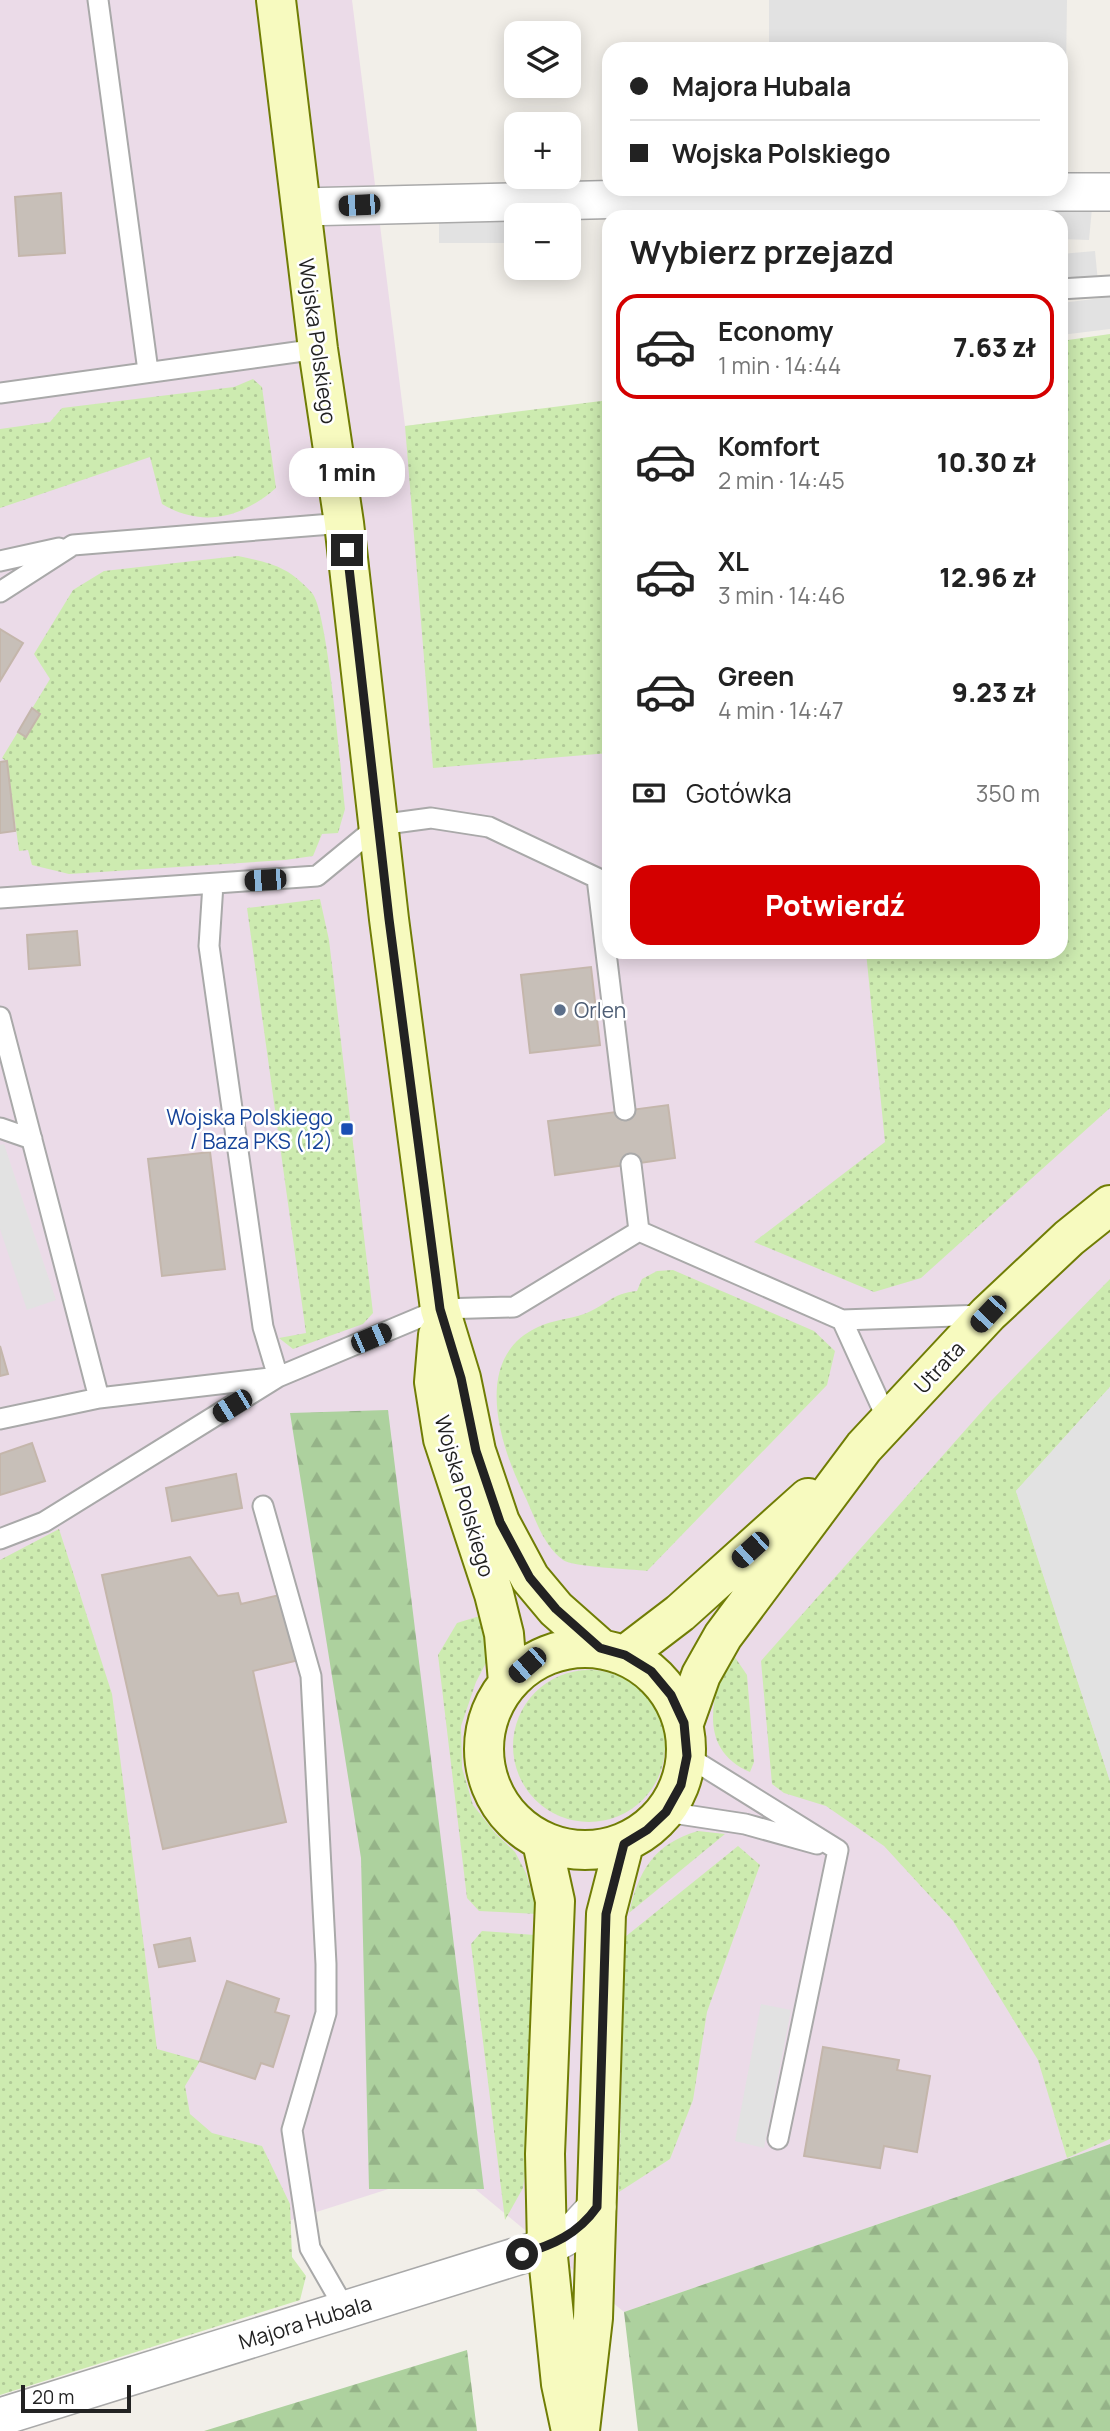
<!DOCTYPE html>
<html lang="pl">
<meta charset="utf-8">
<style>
:root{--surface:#fff;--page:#f6f6f6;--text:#222;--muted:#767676;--line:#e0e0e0;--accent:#d40000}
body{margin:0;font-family:Manrope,sans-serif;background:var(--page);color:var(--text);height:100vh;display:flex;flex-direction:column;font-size:26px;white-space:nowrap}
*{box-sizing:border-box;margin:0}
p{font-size:23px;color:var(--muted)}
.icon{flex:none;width:38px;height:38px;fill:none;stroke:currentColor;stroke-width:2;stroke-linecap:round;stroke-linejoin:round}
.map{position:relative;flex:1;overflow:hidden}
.panel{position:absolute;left:602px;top:210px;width:466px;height:749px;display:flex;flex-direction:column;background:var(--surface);border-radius:21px;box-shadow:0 4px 18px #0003}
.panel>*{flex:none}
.guide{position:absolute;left:602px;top:42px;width:466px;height:154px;border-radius:21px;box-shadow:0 4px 18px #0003;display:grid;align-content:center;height:154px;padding:0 28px;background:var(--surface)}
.controls{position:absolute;left:504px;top:21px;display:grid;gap:14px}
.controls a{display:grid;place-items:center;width:77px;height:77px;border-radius:14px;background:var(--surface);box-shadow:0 4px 18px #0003;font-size:35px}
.scale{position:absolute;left:21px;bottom:18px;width:110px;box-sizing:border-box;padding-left:7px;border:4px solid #222;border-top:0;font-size:19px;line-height:24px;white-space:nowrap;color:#222;-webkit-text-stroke:5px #fff;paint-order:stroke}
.end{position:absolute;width:32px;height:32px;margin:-16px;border:9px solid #222;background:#fff;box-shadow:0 0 0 4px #fff}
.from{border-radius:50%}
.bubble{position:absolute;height:49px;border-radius:21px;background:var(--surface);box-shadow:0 4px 18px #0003;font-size:23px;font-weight:800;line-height:49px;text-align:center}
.car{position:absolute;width:21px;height:42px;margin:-21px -10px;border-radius:9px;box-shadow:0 0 5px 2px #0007;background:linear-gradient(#222 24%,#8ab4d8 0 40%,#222 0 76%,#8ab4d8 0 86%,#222 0)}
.guide b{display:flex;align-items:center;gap:24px;height:66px;font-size:26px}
.guide b+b{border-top:2px solid var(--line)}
.guide i{width:18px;height:18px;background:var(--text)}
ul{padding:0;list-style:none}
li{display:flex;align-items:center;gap:21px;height:105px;margin:0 14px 10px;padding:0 14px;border:4px solid transparent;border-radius:21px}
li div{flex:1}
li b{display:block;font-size:26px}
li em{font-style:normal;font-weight:800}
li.selected{border-color:var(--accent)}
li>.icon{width:63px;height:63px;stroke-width:1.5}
h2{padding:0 28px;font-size:32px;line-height:84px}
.pay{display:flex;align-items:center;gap:18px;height:77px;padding:0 28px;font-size:26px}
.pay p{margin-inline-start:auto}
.button{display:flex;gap:14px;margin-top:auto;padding:14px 28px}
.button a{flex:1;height:80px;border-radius:21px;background:var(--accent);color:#fff;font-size:28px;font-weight:800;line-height:80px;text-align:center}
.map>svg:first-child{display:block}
</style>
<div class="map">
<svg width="1110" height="2431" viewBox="0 0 1110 2431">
<defs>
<pattern id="grass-dots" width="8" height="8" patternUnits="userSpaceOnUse" patternTransform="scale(1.75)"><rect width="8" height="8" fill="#cdebb0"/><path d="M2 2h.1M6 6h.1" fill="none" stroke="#b0c997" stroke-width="1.8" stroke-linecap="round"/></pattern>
<pattern id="forest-firs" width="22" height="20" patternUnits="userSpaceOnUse" patternTransform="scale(1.75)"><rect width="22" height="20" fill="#add19e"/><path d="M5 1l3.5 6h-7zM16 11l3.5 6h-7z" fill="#95b388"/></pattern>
</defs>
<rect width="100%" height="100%" fill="#f2efe9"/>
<path fill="#ebdbe8" d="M0,0H352L405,426L609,402V952H1060L1110,341V2144L624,2312L451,2169L0,2313Z"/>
<path fill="url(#grass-dots)" d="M843,209L866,217H726L733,213Z
M1110,334V1108L921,1278L874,1292L754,1242L885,1142L866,952H1060L1061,341Z
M253,379L262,387L276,488C242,518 202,528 162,504L150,457L0,508V429L50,422L62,408L234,387Z
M609,400V753L433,768L405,426Z
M238,556C271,563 288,566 312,593C328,611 341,774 345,809L338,833L322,834L313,856L285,860L69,874L32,865L28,850L19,851L7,762L2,758L50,679L34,654L73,590L104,571Z
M320,899L329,940L373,1313L363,1324L293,1349L279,1338L306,1333L247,908Z
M673,1270L814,1331L835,1351L827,1385L647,1571C631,1569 573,1567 563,1560C542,1545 534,1514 523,1492C499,1443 472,1357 538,1327C552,1320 570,1319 584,1314C606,1306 612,1293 637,1291L642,1279L657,1271Z
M1110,1279V1387L1016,1491L1110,1781V2139L1067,2158L1038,2060L953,1921L884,1846L826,1806L784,1793L772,1784L761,1661L991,1401Z
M59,1529L112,1694L157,2049L200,2061L185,2086L190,2114L212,2133L262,2146L290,2204L292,2257L306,2276L300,2300L0,2395V1560Z
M486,1614L489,1657L476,1682L461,1726L462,1768L473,1805L496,1834L515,1852L526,1873L538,1914L479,1911L467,1898L438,1655L457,1623Z
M730,1650L747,1675L754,1762L750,1772C695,1748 713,1693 730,1650Z
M513 1746a76 76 0 1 1 152 0a76 76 0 1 1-152 0Z
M698,1831L725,1834L629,1913C639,1870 654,1844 698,1831Z
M738,1846L760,1865L707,2012L693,2100L670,2159L619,2192L625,1937Z
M482,1931L535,1935L527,2155L523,2188L505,2220L471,1944Z"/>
<path fill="url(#forest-firs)" d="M388,1410L484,2189H369L361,1858L290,1413Z
M1110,2144V2431H638L624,2312Z
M467,2350L477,2431H204Z"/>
<path fill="#e2e2e2" d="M769,0H1067L1065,145H1060V49H769Z
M950,205L1092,208L1089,240L1061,239L1060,217H950Z
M439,217H516V243H439Z
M1095,251L1098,282L1061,285V254Z
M1110,297V329L1061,335V303Z
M4,1144L56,1300L27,1310L0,1229V1145Z
M1110,1387V1781L1016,1491Z
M761,2004L791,2010L764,2148L735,2141Z"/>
<path fill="#c7bfb8" stroke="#c4b6ab" stroke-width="2" d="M61,193L65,253L19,256L15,197Z
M0,629L23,643L0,681Z
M32,708L40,714L26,737L18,732Z
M7,761L15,831L0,833V762Z
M77,931L80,965L29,969L27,935Z
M591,967L600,1045L530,1053L521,975Z
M668,1105L675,1158L555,1175L548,1121Z
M210,1152L225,1269L162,1276L148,1159Z
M0,1346L8,1374L0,1376Z
M32,1443L45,1481L0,1495V1454Z
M236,1474L242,1508L172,1521L166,1488Z
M190,1557L218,1596L238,1593L241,1604L284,1594L299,1660L253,1671L286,1822L163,1849L102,1575Z
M190,1938L195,1961L159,1967L154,1945Z
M227,1981L279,1999L275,2012L289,2016L273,2067L261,2063L255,2079L200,2061Z
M823,2047L899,2060L897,2070L930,2076L917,2152L884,2146L880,2168L804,2156Z"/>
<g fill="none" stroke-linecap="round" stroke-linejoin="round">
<g stroke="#a9a9a9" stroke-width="23">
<path id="lane" d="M98,0L148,371
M1060,289L1110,286
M0,393L318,349
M0,561L59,548
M0,592L73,545L344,523
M0,898L317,876L379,825L431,818L489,827L597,878L625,1110
M0,1017L99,1398
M0,1128L32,1139
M631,1164L639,1231L842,1320
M0,1419L99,1398L278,1377L440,1309L514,1307L639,1231
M888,1421L842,1320L984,1315
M263,1506L311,1676L326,1964V2013L292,2130L310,2248L345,2309
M0,1539L44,1522L278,1377L263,1327L209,946L213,884
M687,1756L838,1850
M666,1812L745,1824L817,1844
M778,2139L838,1850"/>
</g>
<g stroke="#a9a9a9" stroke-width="40">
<path id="street" d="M301,207L915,192H1110
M0,2417L547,2247L574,2232L597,2207"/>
</g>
<g stroke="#707d05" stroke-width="42">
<path id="secondary" d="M276,0L318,349L344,523L389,919L440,1309L461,1378L476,1451L500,1522L530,1578L556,1609L600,1648
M438,1335L434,1382L443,1439L494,1594L504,1634L508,1682
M484 1749a101 101 0 1 1 202 0a101 101 0 1 1-202 0Z
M625,1655L680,1613L808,1498
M684,1723L701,1675L723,1636L864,1447L988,1314L1069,1238L1110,1205
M542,1842L555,1901L545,2154L547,2247L561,2384L571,2431
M580,2430L593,2318L606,1914L624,1844"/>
</g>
<use href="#lane" stroke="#fff" stroke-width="19"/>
<use href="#street" stroke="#fff" stroke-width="37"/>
<use href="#secondary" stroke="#f7fabf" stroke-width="38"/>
</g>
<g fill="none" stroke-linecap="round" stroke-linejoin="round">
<path stroke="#222" stroke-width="9" d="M347,550L389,919L440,1309L461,1378L476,1451L500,1522L530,1578L556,1609L600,1648L625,1655L651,1671L671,1695L684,1723L687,1756L681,1785L666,1812L647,1830L624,1844L606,1914L597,2207C578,2234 553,2245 522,2254"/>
</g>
<circle fill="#5c6f8a" stroke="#fff" stroke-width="2.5" cx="560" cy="1010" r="7"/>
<rect fill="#1a4fb4" stroke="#fff" stroke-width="2.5" x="340" y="1122" width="14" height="14" rx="3.5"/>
<g text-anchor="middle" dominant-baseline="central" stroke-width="5" stroke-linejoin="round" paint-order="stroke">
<g font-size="21" fill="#222" stroke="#fff">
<text transform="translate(318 341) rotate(82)">Wojska Polskiego</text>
<text transform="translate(939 1367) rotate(-47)">Utrata</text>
<text transform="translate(465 1496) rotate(74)">Wojska Polskiego</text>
<text transform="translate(305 2322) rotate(-17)">Majora Hubala</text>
</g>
<g font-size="21" fill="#4e5e75" stroke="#fff" text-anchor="start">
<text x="574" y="1010">Orlen</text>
</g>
<g font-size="21" fill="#164399" stroke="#fff" text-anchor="end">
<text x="333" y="1117">Wojska Polskiego<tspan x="333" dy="24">/ Baza PKS (12)</tspan></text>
</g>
</g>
</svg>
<div class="controls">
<a><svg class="icon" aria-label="layers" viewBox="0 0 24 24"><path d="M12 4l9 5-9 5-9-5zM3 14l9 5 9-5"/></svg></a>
<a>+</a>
<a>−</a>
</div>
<div class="scale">20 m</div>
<i class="end from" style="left:522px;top:2254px"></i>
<i class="end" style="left:347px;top:550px"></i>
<div class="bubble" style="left:289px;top:448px;width:116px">1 min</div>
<i class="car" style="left:359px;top:205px;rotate:267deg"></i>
<i class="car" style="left:265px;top:880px;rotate:266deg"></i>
<i class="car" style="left:988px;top:1314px;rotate:223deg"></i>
<i class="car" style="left:371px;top:1338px;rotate:67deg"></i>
<i class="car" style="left:232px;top:1406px;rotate:238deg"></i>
<i class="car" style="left:750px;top:1550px;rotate:228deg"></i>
<i class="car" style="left:527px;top:1665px;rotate:229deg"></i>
<div class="guide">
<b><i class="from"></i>Majora Hubala</b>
<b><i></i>Wojska Polskiego</b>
</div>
<section class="panel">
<h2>Wybierz przejazd</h2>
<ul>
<li class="selected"><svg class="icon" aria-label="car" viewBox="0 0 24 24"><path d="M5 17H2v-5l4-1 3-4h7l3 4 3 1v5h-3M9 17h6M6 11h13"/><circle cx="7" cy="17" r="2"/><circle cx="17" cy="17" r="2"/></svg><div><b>Economy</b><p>1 min · 14:44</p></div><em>7.63 zł</em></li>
<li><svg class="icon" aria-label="car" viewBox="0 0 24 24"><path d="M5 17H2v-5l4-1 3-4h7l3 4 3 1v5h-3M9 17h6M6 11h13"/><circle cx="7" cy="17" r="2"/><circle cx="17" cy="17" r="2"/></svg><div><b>Komfort</b><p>2 min · 14:45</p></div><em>10.30 zł</em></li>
<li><svg class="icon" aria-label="car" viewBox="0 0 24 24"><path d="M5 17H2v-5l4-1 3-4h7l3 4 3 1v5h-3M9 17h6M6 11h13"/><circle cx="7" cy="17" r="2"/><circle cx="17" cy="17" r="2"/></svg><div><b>XL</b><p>3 min · 14:46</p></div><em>12.96 zł</em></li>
<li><svg class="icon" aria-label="car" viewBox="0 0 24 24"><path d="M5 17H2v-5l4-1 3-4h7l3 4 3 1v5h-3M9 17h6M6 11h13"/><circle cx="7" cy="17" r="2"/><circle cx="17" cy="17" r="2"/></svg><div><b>Green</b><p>4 min · 14:47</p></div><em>9.23 zł</em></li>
</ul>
<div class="pay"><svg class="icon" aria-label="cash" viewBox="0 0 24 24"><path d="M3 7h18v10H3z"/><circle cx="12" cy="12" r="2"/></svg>Gotówka<p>350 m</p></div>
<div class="button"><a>Potwierdź</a></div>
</section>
</div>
